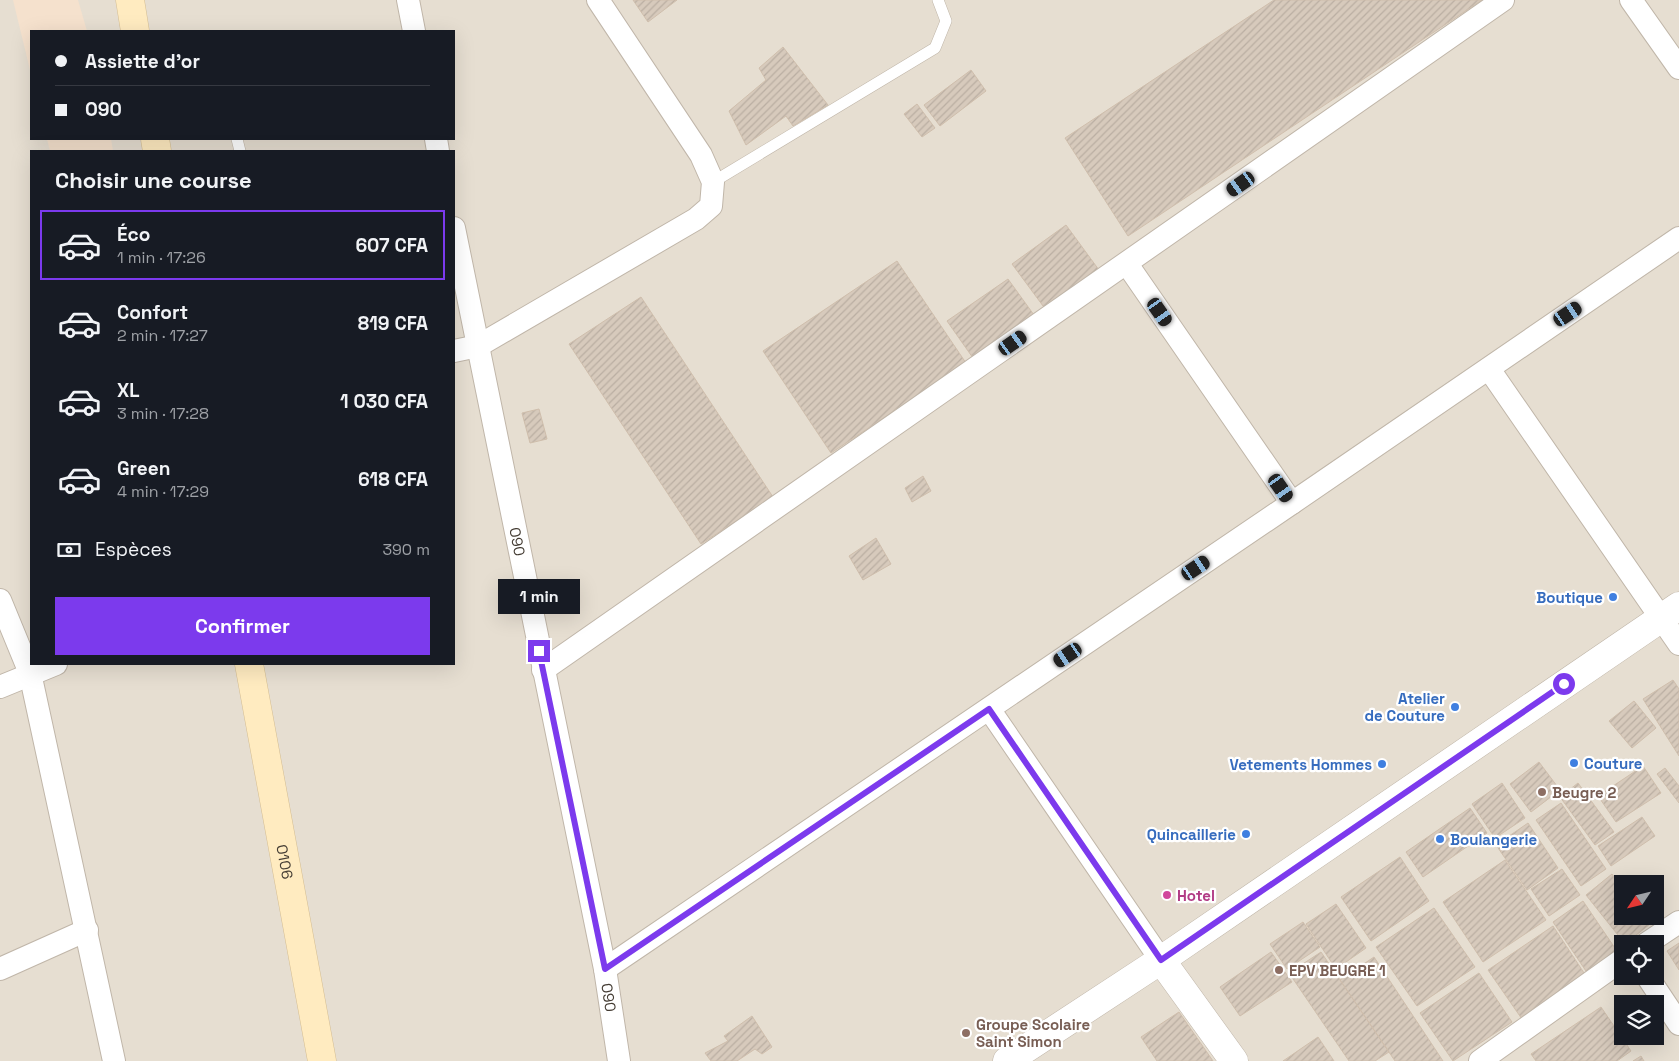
<!DOCTYPE html>
<html lang="fr">
<meta charset="utf-8">
<style>
:root{--surface:#171b24;--page:#20242c;--text:#f1f3f6;--muted:#9ea1a6;--line:#363941;--accent:#7c3aed}
body{margin:0;font-family:"Space Grotesk",sans-serif;background:var(--page);color:var(--text);height:100vh;display:flex;flex-direction:column;font-size:19px;white-space:nowrap}
*{box-sizing:border-box;margin:0}
p{font-size:16px;color:var(--muted)}
.icon{flex:none;width:28px;height:28px;fill:none;stroke:currentColor;stroke-width:2;stroke-linecap:round;stroke-linejoin:round}
.map{position:relative;flex:1;overflow:hidden}
.sheet{position:absolute;left:30px;top:150px;width:425px;height:515px;display:flex;flex-direction:column;background:var(--surface);border-radius:0px;box-shadow:0 5px 20px #0002}
.sheet>*{flex:none}
.banner{position:absolute;left:30px;top:30px;width:425px;height:110px;border-radius:0px;box-shadow:0 5px 20px #0002;display:grid;align-content:center;height:110px;padding:0 25px;background:var(--surface)}
.needle{width:32px;rotate:235deg}
.controls{position:absolute;left:1614px;top:875px;display:grid;gap:10px}
.controls a{display:grid;place-items:center;width:50px;height:50px;border-radius:0px;background:var(--surface);box-shadow:0 5px 20px #0002;font-size:25px}
.end{position:absolute;width:22px;height:22px;margin:-11px;border:6px solid #7c3aed;background:#fff;box-shadow:0 0 0 2px #fff}
.from{border-radius:50%}
.bubble{position:absolute;height:35px;border-radius:0px;background:var(--surface);box-shadow:0 5px 20px #0002;font-size:16px;font-weight:700;line-height:35px;text-align:center}
.car{position:absolute;width:15px;height:30px;margin:-15px -8px;border-radius:6px;box-shadow:0 0 4px 1px #0007;background:linear-gradient(#222 24%,#8ab4d8 0 40%,#222 0 76%,#8ab4d8 0 86%,#222 0)}
.banner b{display:flex;align-items:center;gap:18px;height:48px;font-size:19px}
.banner b+b{border-top:1px solid var(--line)}
.banner i{width:12px;height:12px;background:var(--text)}
ul{padding:0;list-style:none}
li{display:flex;align-items:center;gap:15px;height:70px;margin:0 10px 8px;padding:0 15px;border:2px solid transparent;border-radius:0px}
li div{flex:1}
li b{display:block;font-size:19px}
li em{font-style:normal;font-weight:700}
li.active{border-color:var(--accent)}
li>.icon{width:45px;height:45px;stroke-width:1.5}
h2{padding:0 25px;font-size:22px;line-height:60px}
.pay{display:flex;align-items:center;gap:12px;height:55px;padding:0 25px;font-size:19px}
.pay p{margin-inline-start:auto}
.cta{display:flex;gap:10px;margin-top:auto;padding:10px 25px}
.cta a{flex:1;height:58px;border-radius:0px;background:var(--accent);color:#fff;font-size:20px;font-weight:700;line-height:58px;text-align:center}
.map>svg:first-child{display:block}
</style>
<div class="map">
<svg width="1679" height="1061" viewBox="0 0 1679 1061">
<defs>
<pattern id="building-hatch" width="6" height="6" patternUnits="userSpaceOnUse" patternTransform="scale(1.25)"><rect width="6" height="6" fill="#d7cabc"/><path d="M-1 1l2-2M0 6l6-6M5 7l2-2" fill="none" stroke="#baaea2"/></pattern>
</defs>
<rect width="100%" height="100%" fill="#f2ece3"/>
<path fill="#e6ded1" fill-rule="evenodd" d="M0,0H1679V1061H0ZM31,31H454V139H31ZM31,151H454V664H31ZM1622,884H1655V916H1622ZM1622,944H1655V976H1622ZM1622,1004H1655V1036H1622Z"/>
<path fill="#f5e1cd" d="M13,0H78L87,31H31V74Z
M47,139H111L113,151H50Z"/>
<path fill="url(#building-hatch)" stroke="#cfbeac" d="M633,0H677L648,22Z
M1274,0H1482L1128,236L1065,138Z
M783,47L828,105L793,126L786,116L746,145L729,111L766,80L759,68Z
M971,70L986,91L940,126L924,105Z
M917,104L935,128L922,137L904,114Z
M1066,225L1099,270L1046,310L1012,264Z
M897,261L966,363L831,453L763,351Z
M1008,279L1034,315L973,358L947,321Z
M641,297L773,497L701,544L569,344Z
M539,409L547,439L530,443L522,413Z
M923,476L931,491L912,502L905,488Z
M876,538L891,564L863,580L849,556Z
M1673,680L1679,689V756L1643,699Z
M1634,701L1656,728L1632,748L1609,721Z
M1539,762L1560,790L1531,812L1510,784Z
M1643,766L1661,793L1616,822L1598,796Z
M1665,768L1679,786V803L1657,774Z
M1502,783L1525,818L1495,838L1472,804Z
M1578,783L1614,832L1595,845L1560,797Z
M1561,803L1606,869L1581,886L1536,820Z
M1470,808L1487,833L1423,877L1406,852Z
M1642,817L1655,836L1611,866L1598,846Z
M1528,823L1558,868L1527,890L1496,845Z
M1400,857L1429,901L1371,941L1341,897Z
M1505,860L1546,920L1483,962L1443,902Z
M1562,869L1580,895L1549,916L1531,889Z
M1612,874L1622,888V916H1644L1650,924L1625,944L1586,895Z
M1583,901L1621,957L1590,977L1553,922Z
M1336,904L1366,948L1336,969L1306,924Z
M1434,908L1475,967L1417,1006L1376,947Z
M1303,922L1320,947L1287,969L1270,944Z
M1553,926L1588,979L1524,1022L1488,970Z
M1679,943V970L1667,951Z
M1271,952L1292,982L1240,1016L1220,987Z
M1321,952L1389,1052L1375,1061H1349L1289,973Z
M1374,957L1443,1061H1395L1340,980Z
M1479,973L1512,1022L1453,1061L1420,1013Z
M1601,1007L1631,1051L1617,1061H1536L1531,1054Z
M1179,1012L1213,1061H1157L1141,1037Z
M752,1016L772,1047L762,1054L755,1049L737,1061H711L705,1053L728,1041L724,1036Z
M1318,1037L1334,1061H1283Z
M1641,1056L1644,1061H1633Z"/>
<g fill="none" stroke-linecap="round" stroke-linejoin="round">
<g stroke="#c0b6a9" stroke-width="12">
<path id="service" d="M237,139L240,151
M713,182L935,48L946,21L938,0"/>
</g>
<g stroke="#c0b6a9" stroke-width="24">
<g id="minor">
<path d="M408,0L414,31"/>
<path d="M1631,0L1679,68"/>
<path d="M436,139L438,151"/>
<path id="s1" d="M454,228L605,969L619,1061"/>
<path d="M1127,264L1292,503"/>
<path d="M454,351L478,346L696,219L711,206L713,182L701,155L598,0"/>
<path d="M1489,369L1679,644"/>
<path d="M0,600L30,673L114,1061"/>
<path d="M543,670L1503,0"/>
<path d="M0,687L56,664"/>
<path d="M989,709L1161,960"/>
<path d="M1646,944L1679,922"/>
<path d="M0,969L87,930"/>
<path d="M605,969L1292,503L1679,238"/>
<path d="M1647,976L1679,1024"/>
<path d="M1480,1061L1622,960"/>
</g>
</g>
<g stroke="#c0b6a9" stroke-width="29">
<path id="tertiary" d="M1161,960L1234,1061
M1007,1061L1161,960L1679,606"/>
</g>
<g stroke="#d4bd92" stroke-width="29">
<g id="secondary">
<path d="M130,0L135,31"/>
<path d="M155,139L157,151"/>
<path id="s2" d="M249,664L322,1061"/>
</g>
</g>
<use href="#service" stroke="#fff" stroke-width="11"/>
<use href="#minor" stroke="#fff" stroke-width="22"/>
<use href="#tertiary" stroke="#fff" stroke-width="28"/>
<use href="#secondary" stroke="#ffebc0" stroke-width="28"/>
</g>
<g fill="none" stroke-linecap="round" stroke-linejoin="round">
<path stroke="#7c3aed" stroke-width="6" d="M539,651L605,969L989,709L1161,960L1564,684"/>
</g>
<g fill="#3f7fe0" stroke="#fff" stroke-width="2">
<circle cx="1613" cy="597" r="5"/>
<circle cx="1455" cy="707" r="5"/>
<circle cx="1574" cy="763" r="5"/>
<circle cx="1382" cy="764" r="5"/>
<circle cx="1246" cy="834" r="5"/>
<circle cx="1440" cy="839" r="5"/>
</g>
<g fill="#8d6e63" stroke="#fff" stroke-width="2">
<circle cx="1542" cy="792" r="5"/>
<circle cx="1279" cy="970" r="5"/>
<circle cx="966" cy="1033" r="5"/>
</g>
<circle fill="#d1479c" stroke="#fff" stroke-width="2" cx="1167" cy="895" r="5"/>
<g text-anchor="middle" dominant-baseline="central" stroke-width="4.5" stroke-linejoin="round" paint-order="stroke">
<g font-size="15" fill="#443c33" stroke="#fff">
<text stroke="none"><textPath href="#s1" startOffset="320">O90</textPath></text>
<text stroke="none"><textPath href="#s2" startOffset="201">O106</textPath></text>
<text stroke="none"><textPath href="#s1" startOffset="785">O90</textPath></text>
</g>
<g font-size="15" font-weight="bold" fill="#366cbe" stroke="#fff" text-anchor="end">
<text x="1603" y="597">Boutique</text>
<text x="1445" y="698">Atelier<tspan x="1445" dy="17">de Couture</tspan></text>
<text x="1584" y="763" text-anchor="start">Couture</text>
<text x="1372" y="764">Vetements Hommes</text>
<text x="1236" y="834">Quincaillerie</text>
<text x="1450" y="839" text-anchor="start">Boulangerie</text>
</g>
<g font-size="15" font-weight="bold" fill="#785e54" stroke="#fff" text-anchor="start">
<text x="1552" y="792">Beugre 2</text>
<text x="1289" y="970">EPV BEUGRE 1</text>
<text x="976" y="1024">Groupe Scolaire<tspan x="976" dy="17">Saint Simon</tspan></text>
</g>
<g font-size="15" font-weight="bold" fill="#b23c85" stroke="#fff" text-anchor="start">
<text x="1177" y="895">Hotel</text>
</g>
</g>
</svg>
<div class="controls">
<a><svg class="needle" viewBox="-14 -14 28 28"><path d="M0-13l5 13h-10z" fill="#e53935"/><path d="M0 13l5-13h-10z" fill="#9ea1a6"/></svg></a>
<a><svg class="icon" aria-label="locate" viewBox="0 0 24 24"><circle cx="12" cy="12" r="6"/><path d="M12 2v4M12 18v4M2 12h4M18 12h4"/></svg></a>
<a><svg class="icon" aria-label="layers" viewBox="0 0 24 24"><path d="M12 4l9 5-9 5-9-5zM3 14l9 5 9-5"/></svg></a>
</div>
<i class="end from" style="left:1564px;top:684px"></i>
<i class="end" style="left:539px;top:651px"></i>
<div class="bubble" style="left:498px;top:579px;width:82px">1 min</div>
<i class="car" style="left:1241px;top:184px;rotate:235deg"></i>
<i class="car" style="left:1160px;top:312px;rotate:145deg"></i>
<i class="car" style="left:1568px;top:314px;rotate:56deg"></i>
<i class="car" style="left:1013px;top:343px;rotate:55deg"></i>
<i class="car" style="left:1281px;top:488px;rotate:145deg"></i>
<i class="car" style="left:1196px;top:568px;rotate:56deg"></i>
<i class="car" style="left:1068px;top:655px;rotate:236deg"></i>
<div class="banner">
<b><i class="from"></i>Assiette d'or</b>
<b><i></i>O90</b>
</div>
<section class="sheet">
<h2>Choisir une course</h2>
<ul>
<li class="active"><svg class="icon" aria-label="car" viewBox="0 0 24 24"><path d="M5 17H2v-5l4-1 3-4h7l3 4 3 1v5h-3M9 17h6M6 11h13"/><circle cx="7" cy="17" r="2"/><circle cx="17" cy="17" r="2"/></svg><div><b>Éco</b><p>1 min · 17:26</p></div><em>607 CFA</em></li>
<li><svg class="icon" aria-label="car" viewBox="0 0 24 24"><path d="M5 17H2v-5l4-1 3-4h7l3 4 3 1v5h-3M9 17h6M6 11h13"/><circle cx="7" cy="17" r="2"/><circle cx="17" cy="17" r="2"/></svg><div><b>Confort</b><p>2 min · 17:27</p></div><em>819 CFA</em></li>
<li><svg class="icon" aria-label="car" viewBox="0 0 24 24"><path d="M5 17H2v-5l4-1 3-4h7l3 4 3 1v5h-3M9 17h6M6 11h13"/><circle cx="7" cy="17" r="2"/><circle cx="17" cy="17" r="2"/></svg><div><b>XL</b><p>3 min · 17:28</p></div><em>1 030 CFA</em></li>
<li><svg class="icon" aria-label="car" viewBox="0 0 24 24"><path d="M5 17H2v-5l4-1 3-4h7l3 4 3 1v5h-3M9 17h6M6 11h13"/><circle cx="7" cy="17" r="2"/><circle cx="17" cy="17" r="2"/></svg><div><b>Green</b><p>4 min · 17:29</p></div><em>618 CFA</em></li>
</ul>
<div class="pay"><svg class="icon" aria-label="cash" viewBox="0 0 24 24"><path d="M3 7h18v10H3z"/><circle cx="12" cy="12" r="2"/></svg>Espèces<p>390 m</p></div>
<div class="cta"><a>Confirmer</a></div>
</section>
</div>
